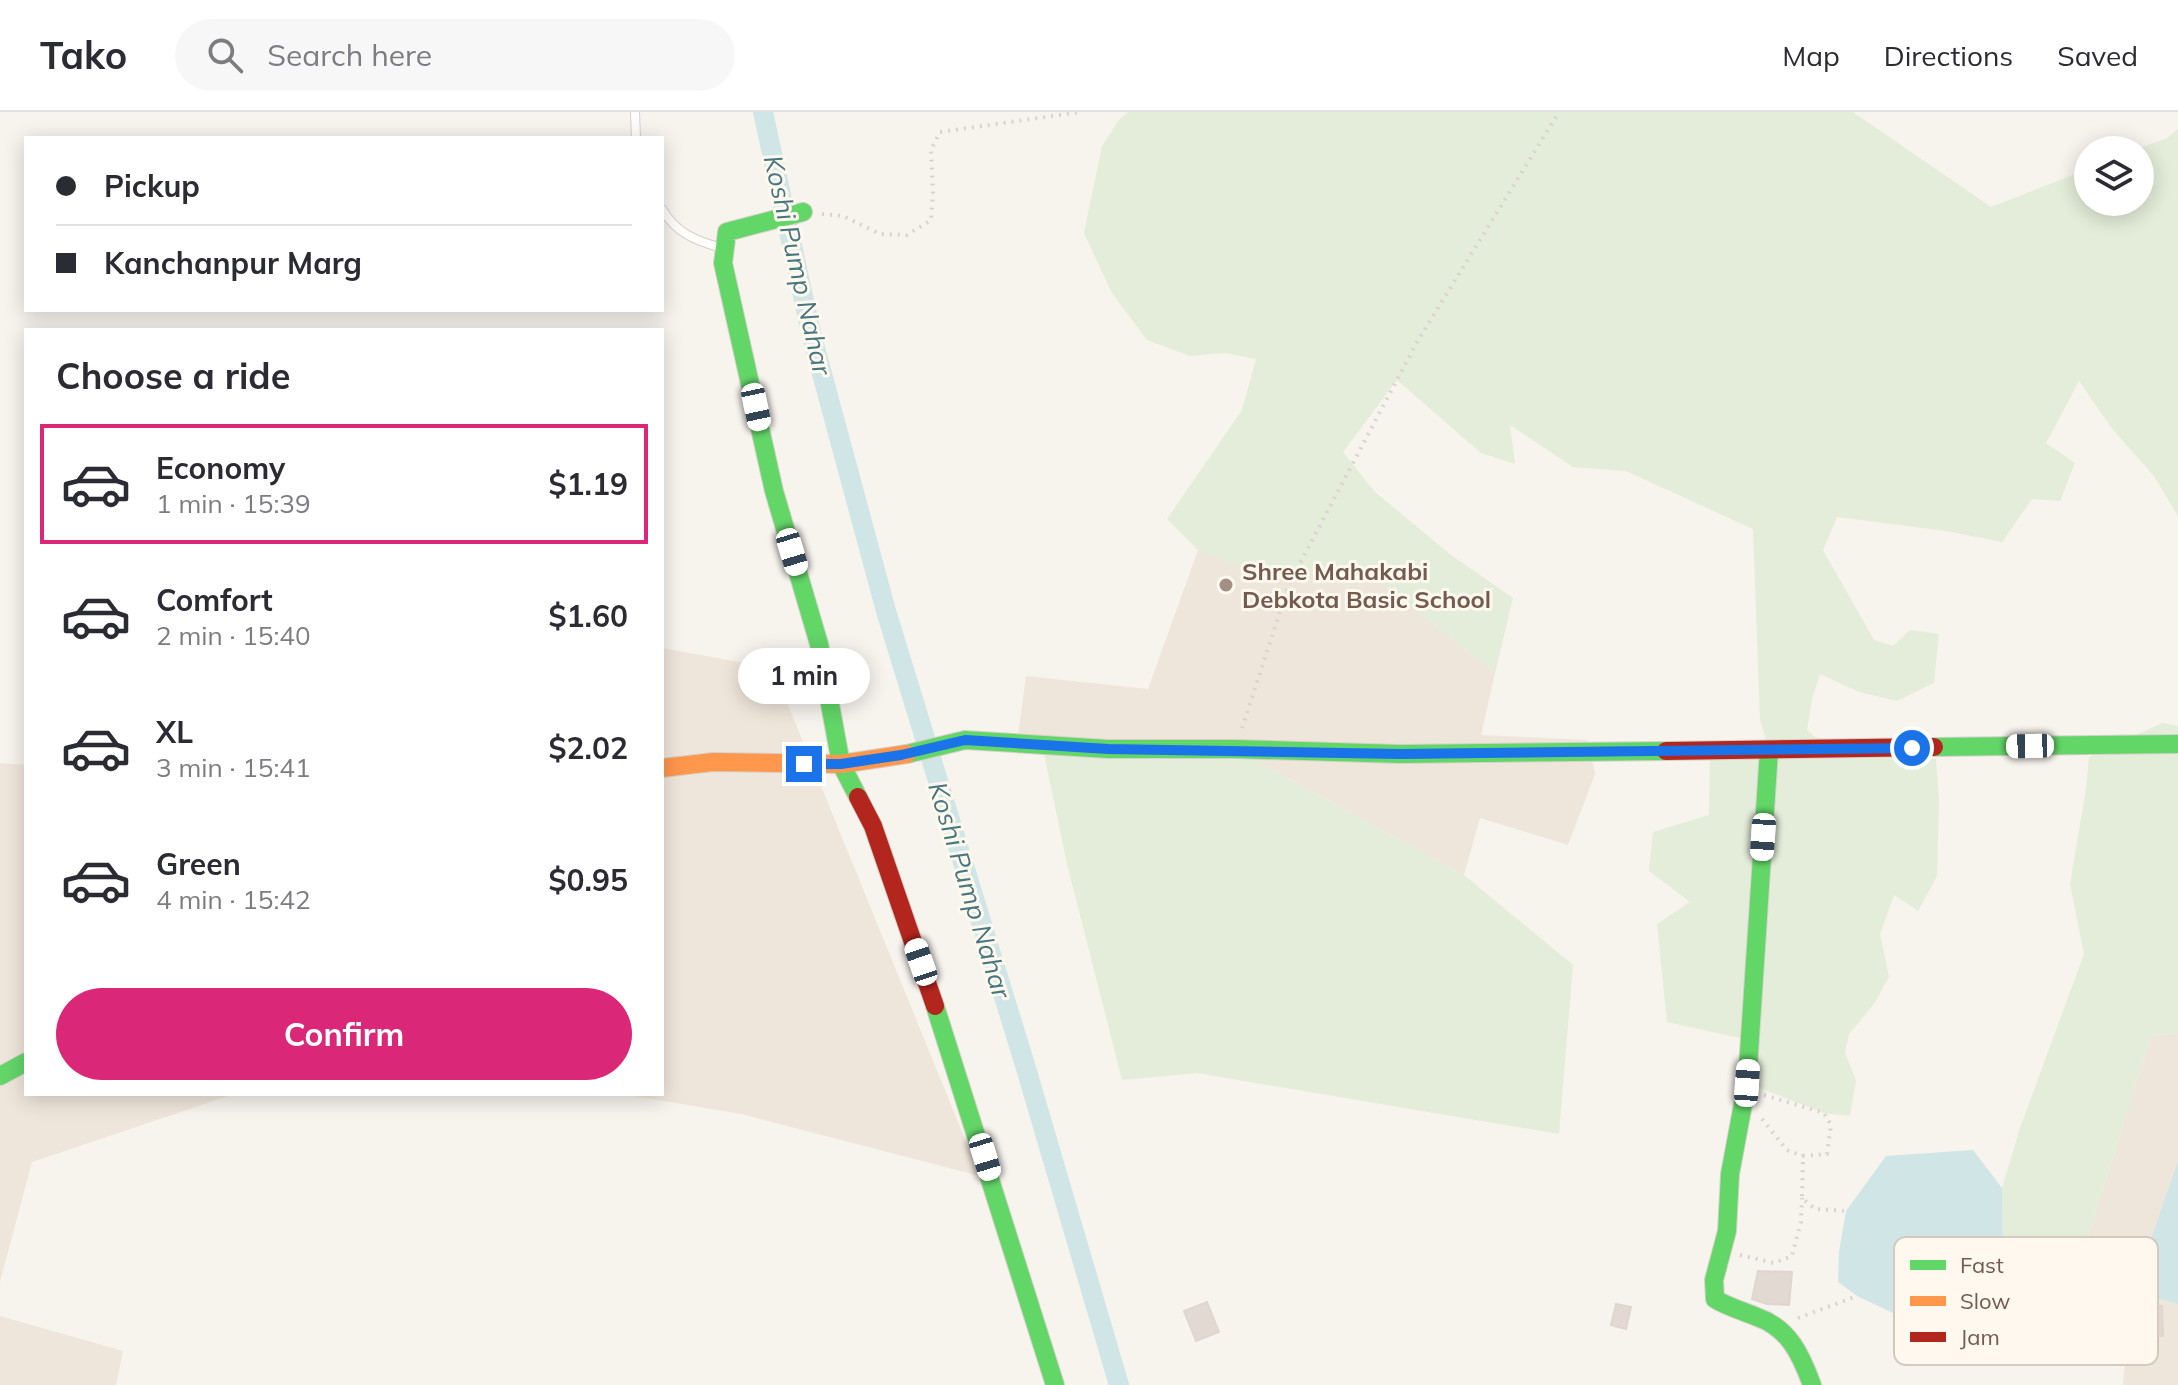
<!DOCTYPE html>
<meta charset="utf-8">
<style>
:root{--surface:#fff;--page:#f7f7f7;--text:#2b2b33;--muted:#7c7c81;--line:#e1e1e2;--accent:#db2777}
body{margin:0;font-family:Mulish,sans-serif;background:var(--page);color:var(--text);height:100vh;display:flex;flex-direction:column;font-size:30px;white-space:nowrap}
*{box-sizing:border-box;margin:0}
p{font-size:26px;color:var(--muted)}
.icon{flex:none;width:44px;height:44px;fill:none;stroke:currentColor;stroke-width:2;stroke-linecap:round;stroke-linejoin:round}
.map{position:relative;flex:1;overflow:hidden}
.panel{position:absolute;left:24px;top:216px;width:640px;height:768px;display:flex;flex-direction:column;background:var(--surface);border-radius:0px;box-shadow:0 4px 20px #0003}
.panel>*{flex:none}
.guide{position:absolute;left:24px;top:24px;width:640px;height:176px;border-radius:0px;box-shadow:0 4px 20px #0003;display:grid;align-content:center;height:176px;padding:0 32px;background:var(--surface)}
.tools{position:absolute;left:2074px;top:24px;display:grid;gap:16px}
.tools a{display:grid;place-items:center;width:80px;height:80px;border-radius:50%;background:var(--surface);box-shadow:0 4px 20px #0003;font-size:40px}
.end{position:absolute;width:36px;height:36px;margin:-18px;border:10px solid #1a73e8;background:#fff;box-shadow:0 0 0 4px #fff}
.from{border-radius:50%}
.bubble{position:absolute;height:56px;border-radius:28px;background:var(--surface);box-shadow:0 4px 20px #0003;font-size:26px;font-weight:700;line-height:56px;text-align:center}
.car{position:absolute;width:24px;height:48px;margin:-24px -12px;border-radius:10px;box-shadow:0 0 6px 2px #0007;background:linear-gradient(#fff 24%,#345 0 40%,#fff 0 76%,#345 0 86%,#fff 0)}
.guide b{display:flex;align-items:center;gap:28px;height:76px;font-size:30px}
.guide b+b{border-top:2px solid var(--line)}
.guide i{width:20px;height:20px;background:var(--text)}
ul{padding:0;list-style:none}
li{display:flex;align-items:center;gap:24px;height:120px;margin:0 16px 12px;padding:0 16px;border:4px solid transparent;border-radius:0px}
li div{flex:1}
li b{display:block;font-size:30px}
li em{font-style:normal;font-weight:700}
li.current{border-color:var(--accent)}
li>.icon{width:72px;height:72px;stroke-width:1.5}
h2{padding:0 32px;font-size:36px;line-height:96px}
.primary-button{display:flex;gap:16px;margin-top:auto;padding:16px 32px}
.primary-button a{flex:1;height:92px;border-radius:48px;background:var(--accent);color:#fff;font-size:32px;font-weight:700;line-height:92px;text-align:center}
header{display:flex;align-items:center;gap:48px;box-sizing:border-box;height:112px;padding:0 40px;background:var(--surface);border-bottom:2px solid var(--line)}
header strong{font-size:38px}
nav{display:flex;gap:44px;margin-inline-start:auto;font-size:28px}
.search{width:560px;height:72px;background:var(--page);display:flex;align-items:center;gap:20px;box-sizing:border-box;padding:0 28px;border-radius:44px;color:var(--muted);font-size:30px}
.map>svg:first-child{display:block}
</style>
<header>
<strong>Tako</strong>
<div class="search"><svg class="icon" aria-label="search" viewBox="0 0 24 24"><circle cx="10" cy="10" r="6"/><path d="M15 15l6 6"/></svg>Search here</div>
<nav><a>Map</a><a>Directions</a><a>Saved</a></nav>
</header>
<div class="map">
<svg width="2178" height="1273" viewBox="0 0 2178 1273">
<rect width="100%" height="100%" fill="#f7f3ed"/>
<path fill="#efe6db" d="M1198,438L1289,471L1315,459L1359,453L1495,561L1481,623L1588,628L1595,662L1568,733L1480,706L1464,763L1235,637L1017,631L1026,564L1148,577Z
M662,536L773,556L980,1064L741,1002L622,982H662Z
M0,651L26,653V982H234L32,1050L0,1170Z
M2178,921V1049L2150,1129L2138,1179L2178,1192V1273H2123L2127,1220L2071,1179L2151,924Z
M0,1204L123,1239L116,1273H0Z"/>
<path fill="#e4edd9" d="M1128,0H1853L1991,95L2088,57V90H2140V38H2135L2167,26L2178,17V404L2154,364L2113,318L2079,269L2046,331L2075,351L2060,389L2032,387L2002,430L1946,419L1837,405L1823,438L1874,528L1893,534L1910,518L1939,522L1934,571L1897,589L1859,580L1820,562L1812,587L1807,618L1815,625L1936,647L1939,688L1937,764L1918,799L1894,783L1880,822L1889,865L1874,892L1849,922L1845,941L1856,968L1850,1004L1824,1001L1747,971L1749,928L1667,910L1657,812L1690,790L1649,759L1653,720L1709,703L1710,639L1769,638L1760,607L1753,417L1626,359L1573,355L1510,313L1515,352L1481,341L1397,268L1343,340L1375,380L1451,443L1513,486L1495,561L1359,453L1315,459L1289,472L1198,438L1167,407L1242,298L1256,247L1225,241L1190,244L1147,228L1112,181L1084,121L1102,34L1119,8Z
M2162,611L2178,614V921L2151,924L2071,1179L2003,1137L2002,1076L2020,1016L2084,842L2070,772L2086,677L2089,645Z
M1043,637H1235L1464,763L1573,853L1559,1022L1197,961L1122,968L1067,752Z"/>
<path fill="#cfe5e6" d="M1973,1038L2002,1076L2003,1137L1994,1185L1975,1215L1906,1207L1857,1184L1838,1170L1839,1140L1846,1099L1886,1044Z
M2178,1049V1192L2138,1180L2150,1129Z"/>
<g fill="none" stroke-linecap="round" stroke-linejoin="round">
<path stroke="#cfe5e6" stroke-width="20" d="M763,0L811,221L886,499L1025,953L1119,1273"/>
</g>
<path fill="#e1d9d2" stroke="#dfd6d0" stroke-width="2" d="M1758,1159L1792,1160L1789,1193L1767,1192L1752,1187Z
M1207,1190L1219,1220L1196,1229L1184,1199Z
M1616,1192L1631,1195L1626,1217L1611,1213Z
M2145,1193L2162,1194L2163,1224L2144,1223Z"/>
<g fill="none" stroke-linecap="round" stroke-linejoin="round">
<g stroke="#d6d0cb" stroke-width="10">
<path id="lane" d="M635,0L636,26
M662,97C676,121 696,129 722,136"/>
</g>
<g stroke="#d6d0ca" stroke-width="20">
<path id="fast" d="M803,100L727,120L723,151L774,379L819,532L841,652L858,685
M1934,635L2178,632
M1769,638L1747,971L1730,1062L1727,1119L1714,1168L1715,1187C1728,1195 1743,1199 1757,1205C1789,1216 1801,1243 1812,1273
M907,642L965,628L1108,637H1235L1400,642L1666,639
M935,894L1055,1273
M0,964L26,950"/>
</g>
<g stroke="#d6d0ca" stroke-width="20">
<path id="slow" d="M662,656L713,650L841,652L907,642"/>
</g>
<g stroke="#d6d0ca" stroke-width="20">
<path id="jam" d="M1666,639L1934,635
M858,685L873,714L935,894"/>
</g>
<path stroke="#d9d2cf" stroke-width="4" stroke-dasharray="2 6" stroke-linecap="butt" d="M822,102L843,104L880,122L907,123L931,108L933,81L931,38L940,20L1080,0
M1242,616L1289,472L1417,230L1559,0
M1764,983L1824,1001L1831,1013L1827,1042L1803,1044L1802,1086L1815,1097L1846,1099
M1762,1007L1787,1038L1803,1044
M1740,1143L1774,1151L1792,1144L1801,1110L1802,1086
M1798,1206L1857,1184"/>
<use href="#lane" stroke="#fefdfc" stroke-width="8"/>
<use href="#fast" stroke="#63d668" stroke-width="18"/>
<use href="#slow" stroke="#ff974d" stroke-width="18"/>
<use href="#jam" stroke="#b3261e" stroke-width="18"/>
</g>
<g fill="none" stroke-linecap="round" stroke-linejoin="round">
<path stroke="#1a73e8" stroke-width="10" d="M804,652H841L901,643L965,628L1108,637L1400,642L1912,636"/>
</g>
<circle fill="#a29086" stroke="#fef8ef" stroke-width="3" cx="1226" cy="473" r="8"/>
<g text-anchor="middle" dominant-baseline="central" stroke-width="6" stroke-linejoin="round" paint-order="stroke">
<g font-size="24" font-weight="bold" fill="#745b4e" stroke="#fef8ef" text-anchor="start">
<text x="1242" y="459">Shree Mahakabi<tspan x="1242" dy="28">Debkota Basic School</tspan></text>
</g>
<g font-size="26" font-style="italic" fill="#46767e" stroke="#fef8ef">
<text transform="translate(798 153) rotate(77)">Koshi Pump Nahar</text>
<text transform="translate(970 778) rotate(73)">Koshi Pump Nahar</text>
</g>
</g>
<rect x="1894" y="1125" width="264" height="128" rx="12" fill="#fef8ef" stroke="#d5c9bf" stroke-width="2"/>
<rect x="1910" y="1148" width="36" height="10" fill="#63d668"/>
<rect x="1910" y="1184" width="36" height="10" fill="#ff974d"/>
<rect x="1910" y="1220" width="36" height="10" fill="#b3261e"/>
<g font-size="22" fill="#745b4e">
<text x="1960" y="1161">Fast</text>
<text x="1960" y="1197">Slow</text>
<text x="1960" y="1233">Jam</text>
</g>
</svg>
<div class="tools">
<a><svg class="icon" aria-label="layers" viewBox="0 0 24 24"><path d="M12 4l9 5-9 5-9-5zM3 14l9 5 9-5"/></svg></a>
</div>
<i class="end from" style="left:1912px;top:636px"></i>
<i class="end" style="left:804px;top:652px"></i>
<div class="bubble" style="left:738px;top:536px;width:132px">1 min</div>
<i class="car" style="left:756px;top:295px;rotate:168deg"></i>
<i class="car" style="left:792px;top:440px;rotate:163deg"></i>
<i class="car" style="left:2030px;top:634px;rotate:269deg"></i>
<i class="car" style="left:1763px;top:725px;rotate:184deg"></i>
<i class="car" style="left:921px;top:850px;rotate:341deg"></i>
<i class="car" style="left:1747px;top:971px;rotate:4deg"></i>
<i class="car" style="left:985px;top:1045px;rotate:163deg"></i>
<div class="guide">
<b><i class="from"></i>Pickup</b>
<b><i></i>Kanchanpur Marg</b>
</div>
<section class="panel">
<h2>Choose a ride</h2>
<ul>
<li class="current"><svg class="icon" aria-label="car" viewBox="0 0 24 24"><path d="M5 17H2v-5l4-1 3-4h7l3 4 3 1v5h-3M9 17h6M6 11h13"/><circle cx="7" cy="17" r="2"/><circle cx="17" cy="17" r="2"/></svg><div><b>Economy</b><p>1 min · 15:39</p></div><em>$1.19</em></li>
<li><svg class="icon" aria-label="car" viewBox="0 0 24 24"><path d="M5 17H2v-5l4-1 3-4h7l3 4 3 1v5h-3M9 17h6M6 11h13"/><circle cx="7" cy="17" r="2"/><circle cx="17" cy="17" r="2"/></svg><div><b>Comfort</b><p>2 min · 15:40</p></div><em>$1.60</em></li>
<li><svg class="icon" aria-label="car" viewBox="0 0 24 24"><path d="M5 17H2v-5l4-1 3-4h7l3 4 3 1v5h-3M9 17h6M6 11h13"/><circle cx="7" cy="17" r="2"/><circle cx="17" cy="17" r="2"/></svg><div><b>XL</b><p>3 min · 15:41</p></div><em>$2.02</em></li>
<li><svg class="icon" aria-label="car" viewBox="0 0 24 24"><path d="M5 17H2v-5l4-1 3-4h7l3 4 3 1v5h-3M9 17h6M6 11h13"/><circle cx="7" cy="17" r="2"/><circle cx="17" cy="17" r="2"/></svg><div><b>Green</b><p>4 min · 15:42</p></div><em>$0.95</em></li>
</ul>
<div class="primary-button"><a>Confirm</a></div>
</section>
</div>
